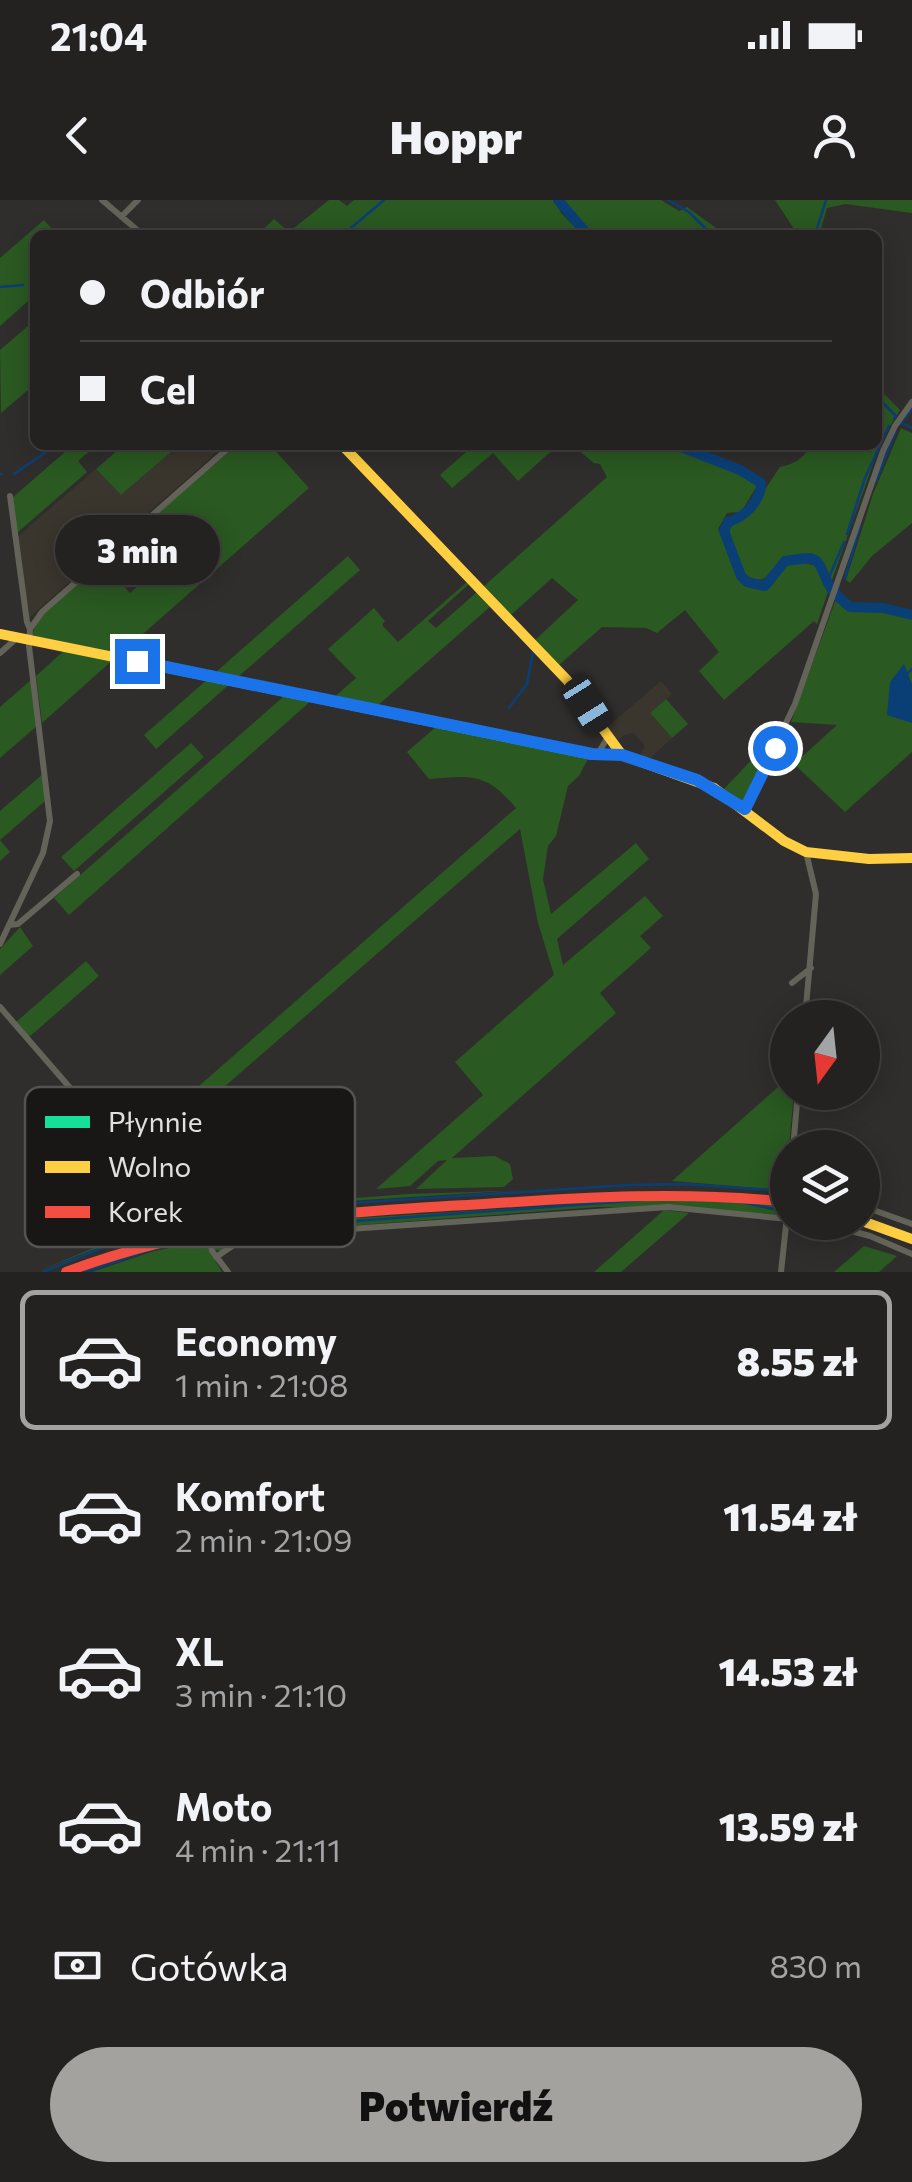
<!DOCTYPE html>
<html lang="pl">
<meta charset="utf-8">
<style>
:root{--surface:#242221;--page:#2c2a2a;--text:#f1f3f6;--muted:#a3a4a5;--line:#413f3f;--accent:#a3a29f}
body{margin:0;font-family:Commissioner,sans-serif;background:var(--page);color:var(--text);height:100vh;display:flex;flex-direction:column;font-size:38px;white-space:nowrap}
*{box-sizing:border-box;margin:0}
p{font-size:32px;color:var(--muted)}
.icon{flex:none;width:55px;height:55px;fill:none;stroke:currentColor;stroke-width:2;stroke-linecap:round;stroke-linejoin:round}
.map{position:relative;height:1072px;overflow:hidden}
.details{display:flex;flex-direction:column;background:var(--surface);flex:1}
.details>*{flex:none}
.hud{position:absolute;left:30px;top:30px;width:852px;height:220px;border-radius:15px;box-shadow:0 5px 25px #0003,0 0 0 2px var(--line);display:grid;align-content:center;height:220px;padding:0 50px;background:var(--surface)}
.needle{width:65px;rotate:195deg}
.controls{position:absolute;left:770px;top:800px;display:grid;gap:20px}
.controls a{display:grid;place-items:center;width:110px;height:110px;border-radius:50%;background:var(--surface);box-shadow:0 5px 25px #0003,0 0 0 2px var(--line);font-size:50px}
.end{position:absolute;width:45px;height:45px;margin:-22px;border:12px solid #1a73e8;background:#fff;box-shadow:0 0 0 5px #fff}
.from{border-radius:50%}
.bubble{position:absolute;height:70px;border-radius:35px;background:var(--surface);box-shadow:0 5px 25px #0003,0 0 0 2px var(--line);font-size:32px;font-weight:800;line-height:70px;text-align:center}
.car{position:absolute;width:30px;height:60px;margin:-30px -15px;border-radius:12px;box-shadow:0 0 8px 2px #0007;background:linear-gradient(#222 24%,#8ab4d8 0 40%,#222 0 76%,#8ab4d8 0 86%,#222 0)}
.hud b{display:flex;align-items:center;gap:35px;height:95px;font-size:38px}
.hud b+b{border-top:2px solid var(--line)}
.hud i{width:25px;height:25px;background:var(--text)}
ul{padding:18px 0 0;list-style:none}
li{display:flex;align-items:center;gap:30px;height:140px;margin:0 20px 15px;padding:0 30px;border:5px solid transparent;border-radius:15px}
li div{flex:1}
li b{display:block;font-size:38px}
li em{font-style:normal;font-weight:800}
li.selected{border-color:var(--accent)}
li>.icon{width:90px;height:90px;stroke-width:1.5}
.pay{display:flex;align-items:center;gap:25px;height:110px;padding:0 50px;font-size:38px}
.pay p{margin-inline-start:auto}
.button{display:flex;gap:20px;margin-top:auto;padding:20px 50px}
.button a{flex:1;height:115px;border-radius:60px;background:var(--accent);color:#111;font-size:40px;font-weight:800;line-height:115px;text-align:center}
.status{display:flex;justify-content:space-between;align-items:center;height:70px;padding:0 50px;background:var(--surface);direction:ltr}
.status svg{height:28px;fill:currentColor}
header{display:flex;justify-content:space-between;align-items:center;height:130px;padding:0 50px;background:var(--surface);font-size:45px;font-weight:800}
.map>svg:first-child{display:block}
</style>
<div class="status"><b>21:04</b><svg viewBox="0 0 49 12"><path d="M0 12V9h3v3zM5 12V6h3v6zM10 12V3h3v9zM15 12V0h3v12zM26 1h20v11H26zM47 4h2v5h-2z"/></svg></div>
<header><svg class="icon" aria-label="back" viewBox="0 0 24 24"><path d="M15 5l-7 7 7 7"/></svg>Hoppr<svg class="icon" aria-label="person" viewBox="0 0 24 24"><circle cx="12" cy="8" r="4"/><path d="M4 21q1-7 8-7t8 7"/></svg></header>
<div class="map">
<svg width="912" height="1072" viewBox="0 0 912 1072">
<rect width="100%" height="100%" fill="#302e2c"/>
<path fill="#3a352d" d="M179,245H225L30,417L17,337L96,269L121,295Z
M661,481L672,494L650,513L672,538L648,560L638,558L645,546L634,533L624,535L615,543L606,528Z"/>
<path fill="#2a5921" d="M329,0H339L347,6L354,0H555L561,13L583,35H257L274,19L289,32Z
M563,0H661L679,11L687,7L726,35H593Z
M775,0H912V13L845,4L827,8L819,35H798Z
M44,20L58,35H35V95L0,126V58Z
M35,120V184L1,213L0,150Z
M878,188L900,210L881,241L831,383C822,351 814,356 784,357C769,370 768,388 745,375L730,341L729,328L746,317L780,267C794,264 804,259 810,245H878Z
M901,228L912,233V323L872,356L850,383L846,380L873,294Z
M73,245H97L78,261L87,272L17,333L12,298Z
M124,245H179L121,295L96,269Z
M237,245H270L309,288L119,455L32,435L38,419L103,362L130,393L172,356L146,324Z
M474,245H558L518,281L493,253L452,288L440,275Z
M572,245H671L756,282L757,286L741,312L727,313L718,329C722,339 729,348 733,358C741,378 739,385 764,390L772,385L786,364L801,362L820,367L828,392L817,424L814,421L724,500L699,471L719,452L685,410L657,433L646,428L602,427L559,465L535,440L578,400L552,378L511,415L484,386L607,277L600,264L594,263Z
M348,356L360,370L238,477L216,472Z
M467,382L469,384L428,421L436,428L477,392L491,406L376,507L332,499L356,478L328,449L374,408L385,421L382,425L398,442Z
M836,399L852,410L882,411L912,419V552L845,612L794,564L837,525L791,522Z
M66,449L115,458L42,523L36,476Z
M209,478L231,483L156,549L144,535Z
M32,479L38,525L0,558V507Z
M289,495L312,500L69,715L54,698L283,497Z
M666,499L688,524L672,538L650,513Z
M437,526L590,555L579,576L568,586L556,636L548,646L543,679L551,714L636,643L649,659L557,739L563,765L645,696L663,716L640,736L651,748L600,793L616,813L452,958L495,956L510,964L513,979L504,987L416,989L447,960L438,961L410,986L376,989L483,895L455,862L554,775L538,723L520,629L137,963L126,950L516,608C487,573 472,575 429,579L407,552Z
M777,533L744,602L724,589Z
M191,543L204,557L74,671L61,657Z
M44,573L45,601L0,640L10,652L0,661V611Z
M20,727L33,746L0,775V749Z
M86,761L99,776L28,838L15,823Z
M787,879L788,892L794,893L785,986L771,989L672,981Z
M506,991L300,1004L210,1015L212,1022L207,1023L204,1010L210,1000L254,1006L408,994Z
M161,997L197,1006L203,1024L198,1025L196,1018L120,1039L36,1072L175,1014Z
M681,998L778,1005L783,1013L779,1016L717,1010L598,1007L253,1033L221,1051L215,1050L210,1034L277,1023Z
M664,1010L689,1013L621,1072H594Z
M205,1033L208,1049L222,1072H92L154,1051L202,1042L200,1034Z
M864,1046L897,1056L879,1072H834Z"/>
<path fill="#0a3f76" d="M904,464L912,484V523L887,515L890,482Z"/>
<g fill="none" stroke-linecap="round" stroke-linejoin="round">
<path stroke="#0a3f76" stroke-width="2.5" d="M668,0L689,12L712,35
M351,28L384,0
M815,35L826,0
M30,85H35
M0,87L23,85
M878,198L896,216L894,219
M902,223L912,228
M900,224L912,209
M0,274H2
M14,274L56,245
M876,281L896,231
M847,334L865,278L889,226
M845,378L860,326
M827,382L844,342
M836,395L839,386
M907,474L912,469
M509,508L527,484L533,452
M741,1002L778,1010
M211,1017L276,1008L629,985L683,984L770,990L783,988
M213,1038L247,1030L300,1025L644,1000
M43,1072L118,1041L199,1019
M85,1072L156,1048L201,1040"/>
<path stroke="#0a3f76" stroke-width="10" d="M558,0L588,35
M676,245L740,270L761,283C761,301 745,317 728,322L724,331L741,376L747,382L765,386L785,361C820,356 815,355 828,383C832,393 842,400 850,407L883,408L912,415"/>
<path stroke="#636359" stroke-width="6" d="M102,0L143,35
M123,15L138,0
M10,296L27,422L30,429
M0,453L17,438
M597,555L608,537
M745,609L795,504L883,251L895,226L912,202
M9,725L18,724L77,674
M0,744L43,653L50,621L29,446L30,429L42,412L232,245
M792,783L811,768
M0,807L156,987L170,997L200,1002L212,1051L228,1072
M805,818L816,694L806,652
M793,948L798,892
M862,1006L912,1024
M818,1022L870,1036L912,1054
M216,1057L247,1036L668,1007L788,1019
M781,1072L788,1007"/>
<path stroke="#16e098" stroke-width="10" d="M370,509L593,555H622"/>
<path stroke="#ffcf43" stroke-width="10" d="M342,245L567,480L622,555L714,588L784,641L806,652L869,659L912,658
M0,434L370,509
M862,1021L912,1039"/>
<path stroke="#f24e42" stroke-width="10" d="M66,1072C204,1020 339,1012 484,1004C586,997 686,991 788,1002"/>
</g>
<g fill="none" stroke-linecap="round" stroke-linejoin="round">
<path stroke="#1a73e8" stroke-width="12" d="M137,461L592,554L622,555L697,580L745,609L775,548"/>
</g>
<rect x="25" y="887" width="330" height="160" rx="15" fill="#181715" stroke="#545351" stroke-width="2.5"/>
<rect x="45" y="916" width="45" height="12" fill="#16e098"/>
<rect x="45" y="961" width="45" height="12" fill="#ffcf43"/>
<rect x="45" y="1006" width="45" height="12" fill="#f24e42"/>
<g font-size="28" fill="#e1e0dd">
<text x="108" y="932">Płynnie</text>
<text x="108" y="977">Wolno</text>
<text x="108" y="1022">Korek</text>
</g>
</svg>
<div class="controls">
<a><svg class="needle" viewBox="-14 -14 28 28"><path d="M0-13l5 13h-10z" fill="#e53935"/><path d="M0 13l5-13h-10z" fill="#a3a4a5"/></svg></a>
<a><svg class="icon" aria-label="layers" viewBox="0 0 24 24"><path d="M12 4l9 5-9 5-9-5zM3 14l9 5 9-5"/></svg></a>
</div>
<i class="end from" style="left:775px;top:548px"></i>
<i class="end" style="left:137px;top:461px"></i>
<div class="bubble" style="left:55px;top:315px;width:165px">3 min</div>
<i class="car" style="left:587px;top:505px;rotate:148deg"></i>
<div class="hud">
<b><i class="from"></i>Odbiór</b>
<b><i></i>Cel</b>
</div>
</div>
<section class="details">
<ul>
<li class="selected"><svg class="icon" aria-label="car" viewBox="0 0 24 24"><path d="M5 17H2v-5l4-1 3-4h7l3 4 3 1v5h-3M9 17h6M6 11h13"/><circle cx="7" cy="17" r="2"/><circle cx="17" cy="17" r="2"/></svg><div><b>Economy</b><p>1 min · 21:08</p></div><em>8.55 zł</em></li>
<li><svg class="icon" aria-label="car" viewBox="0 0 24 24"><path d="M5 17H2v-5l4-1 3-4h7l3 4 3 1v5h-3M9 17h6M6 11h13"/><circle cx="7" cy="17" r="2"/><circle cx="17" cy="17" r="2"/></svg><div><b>Komfort</b><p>2 min · 21:09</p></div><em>11.54 zł</em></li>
<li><svg class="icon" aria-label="car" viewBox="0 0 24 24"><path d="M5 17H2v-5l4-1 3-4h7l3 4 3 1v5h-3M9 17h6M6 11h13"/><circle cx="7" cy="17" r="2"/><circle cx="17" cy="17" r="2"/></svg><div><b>XL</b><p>3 min · 21:10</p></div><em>14.53 zł</em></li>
<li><svg class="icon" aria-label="car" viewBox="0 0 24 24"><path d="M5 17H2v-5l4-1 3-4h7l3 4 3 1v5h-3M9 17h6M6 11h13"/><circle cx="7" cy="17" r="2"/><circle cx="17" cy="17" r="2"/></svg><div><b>Moto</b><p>4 min · 21:11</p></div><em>13.59 zł</em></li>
</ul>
<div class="pay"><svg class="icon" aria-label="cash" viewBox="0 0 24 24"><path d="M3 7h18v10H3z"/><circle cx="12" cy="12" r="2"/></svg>Gotówka<p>830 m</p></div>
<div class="button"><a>Potwierdź</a></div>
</section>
